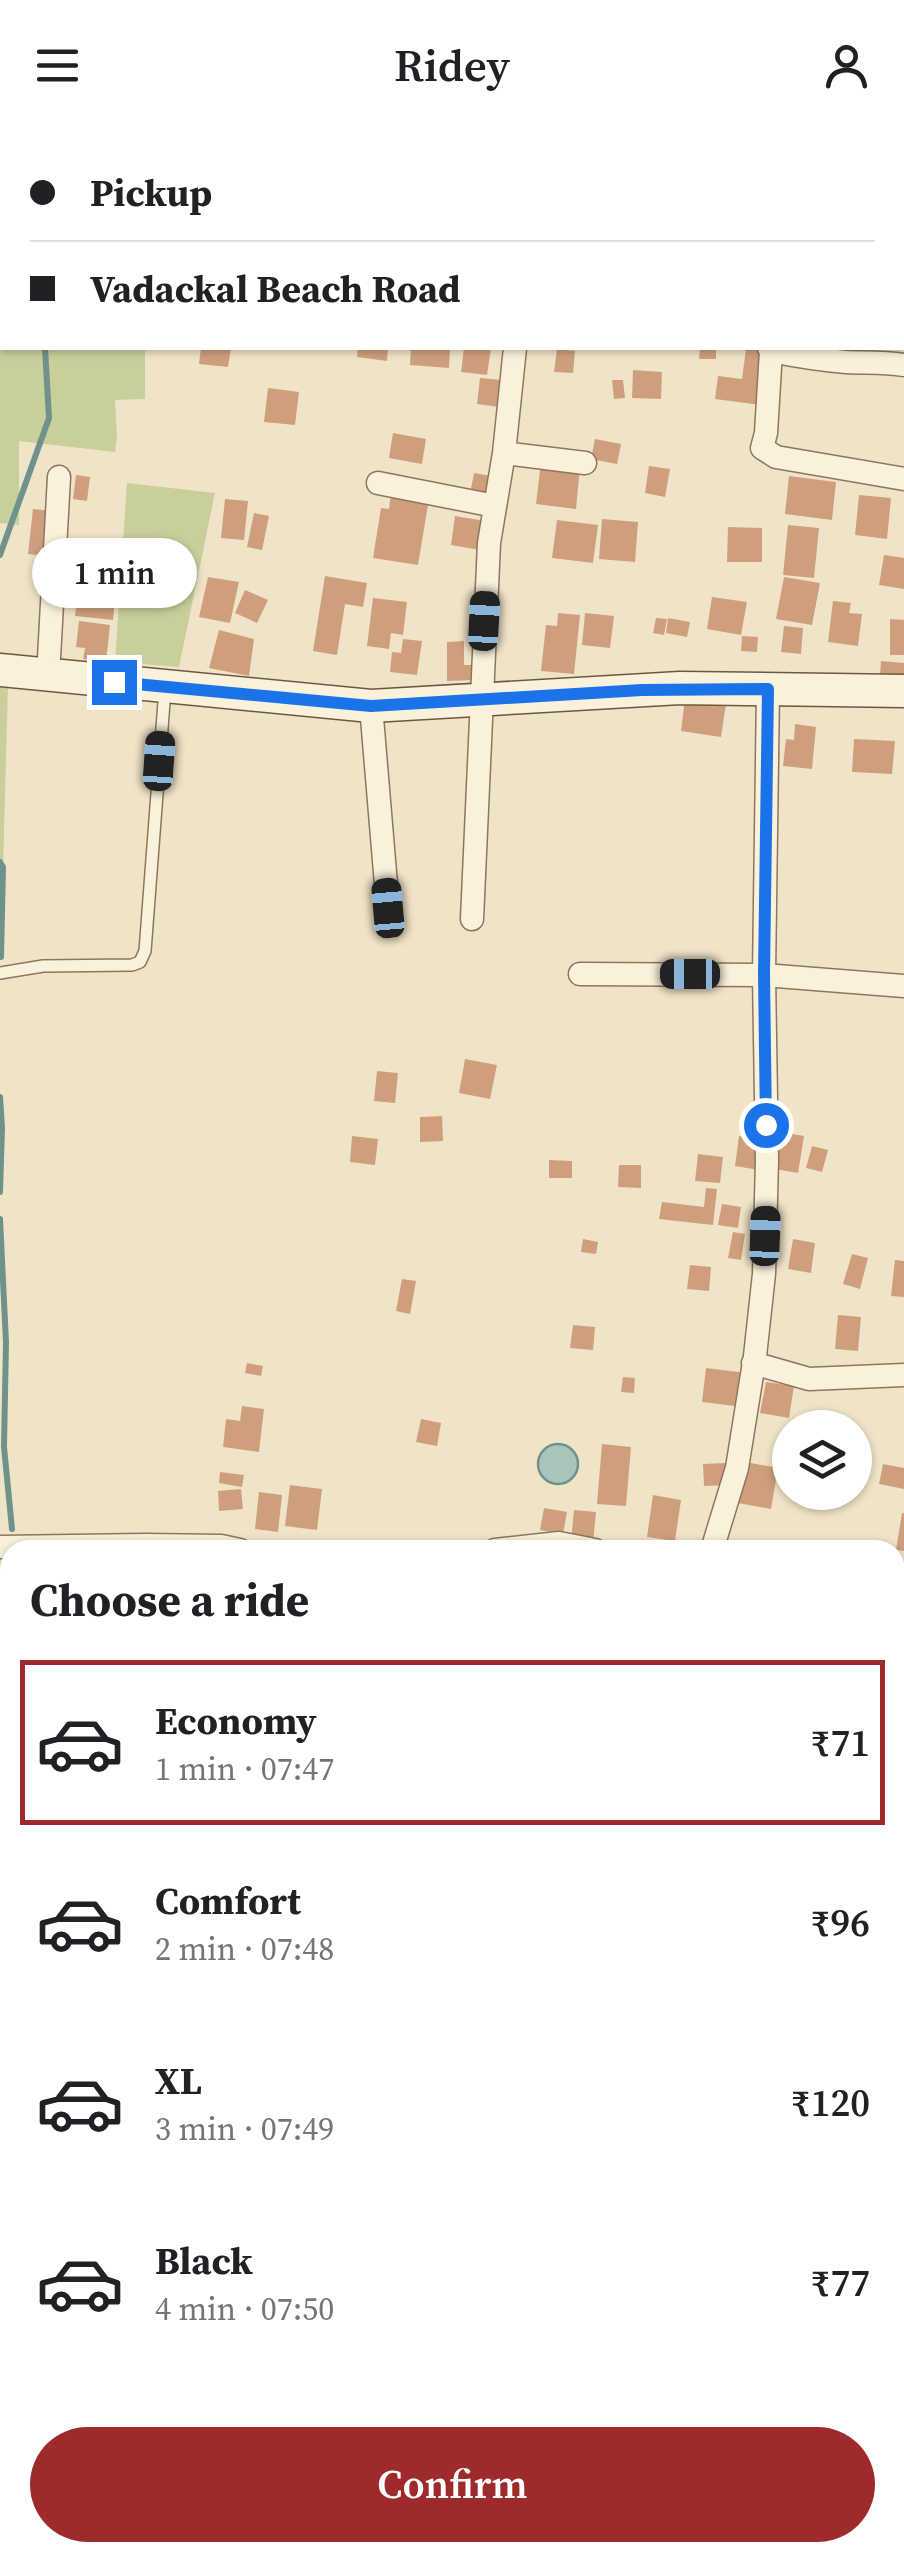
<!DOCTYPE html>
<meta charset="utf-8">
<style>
:root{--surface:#fff;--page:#f2f2f2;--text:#202124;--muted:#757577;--line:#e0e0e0;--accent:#9e2a2b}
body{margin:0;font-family:"Source Serif 4",serif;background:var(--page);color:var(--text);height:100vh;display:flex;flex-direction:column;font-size:38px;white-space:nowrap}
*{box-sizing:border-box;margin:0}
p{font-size:32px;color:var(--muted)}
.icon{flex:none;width:55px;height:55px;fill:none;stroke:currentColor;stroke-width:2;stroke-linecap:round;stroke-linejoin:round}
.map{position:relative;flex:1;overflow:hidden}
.sheet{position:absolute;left:0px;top:1410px;width:905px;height:1022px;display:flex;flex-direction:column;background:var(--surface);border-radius:30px 30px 0 0;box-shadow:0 2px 8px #0004}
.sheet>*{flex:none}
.banner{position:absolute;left:0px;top:0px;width:905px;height:220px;box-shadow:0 2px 8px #0004;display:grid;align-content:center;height:220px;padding:0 30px;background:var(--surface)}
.controls{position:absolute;left:772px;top:1280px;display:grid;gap:20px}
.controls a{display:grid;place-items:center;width:100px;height:100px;border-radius:50%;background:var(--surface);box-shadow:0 2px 8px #0004;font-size:50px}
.end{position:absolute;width:45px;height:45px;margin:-22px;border:12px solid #1a73e8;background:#fff;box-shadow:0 0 0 5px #fff}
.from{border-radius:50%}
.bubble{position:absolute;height:70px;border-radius:35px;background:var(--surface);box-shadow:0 2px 8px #0004;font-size:32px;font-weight:600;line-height:70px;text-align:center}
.car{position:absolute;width:30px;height:60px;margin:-30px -15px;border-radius:12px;box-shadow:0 0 8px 2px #0007;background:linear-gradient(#222 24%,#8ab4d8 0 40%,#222 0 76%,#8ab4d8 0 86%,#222 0)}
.banner b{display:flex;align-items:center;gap:35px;height:95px;font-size:38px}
.banner b+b{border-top:2px solid var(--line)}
.banner i{width:25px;height:25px;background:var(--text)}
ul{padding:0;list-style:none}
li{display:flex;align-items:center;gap:30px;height:165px;margin:0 20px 15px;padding:0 10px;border:5px solid transparent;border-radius:0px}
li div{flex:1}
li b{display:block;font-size:38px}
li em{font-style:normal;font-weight:600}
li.current{border-color:var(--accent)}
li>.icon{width:90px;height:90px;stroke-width:1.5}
h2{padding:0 30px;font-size:45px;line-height:120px}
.primary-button{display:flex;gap:20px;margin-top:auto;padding:20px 30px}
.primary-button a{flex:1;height:115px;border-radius:60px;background:var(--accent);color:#fff;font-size:40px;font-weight:600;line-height:115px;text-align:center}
header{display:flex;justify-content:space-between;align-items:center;height:130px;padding:0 30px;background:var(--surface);font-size:45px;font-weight:600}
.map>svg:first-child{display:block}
</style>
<header><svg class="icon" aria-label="menu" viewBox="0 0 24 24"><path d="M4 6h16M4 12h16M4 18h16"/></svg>Ridey<svg class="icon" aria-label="person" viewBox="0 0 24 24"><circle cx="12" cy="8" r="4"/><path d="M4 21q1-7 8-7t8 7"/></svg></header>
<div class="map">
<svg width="904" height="2432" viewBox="0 0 904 2432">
<rect width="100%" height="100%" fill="#f0e4c8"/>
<path fill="#c9cf9b" d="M0,0H173V2H2V142H0Z
M0,171H2V218H145V269L115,270L117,306L115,322L19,311V395L0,393Z
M127,353L215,363L179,537L115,532Z
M0,553L8,554L1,815H0Z
M2,1429H10V2422L171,2423L170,2432H0V1471Z"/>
<path fill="#a9c4bc" stroke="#6f938a" stroke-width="2.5" d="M538 1334a20 20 0 1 1 40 0a20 20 0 1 1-40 0Z"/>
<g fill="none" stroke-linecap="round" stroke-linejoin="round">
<path stroke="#6f938a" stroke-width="6" d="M29,2V0
M0,425L49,288L45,218
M0,732L3,737L1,827
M0,967L2,998L0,1062
M0,1089L6,1212L4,1317L12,1399
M10,1432C5,1538 5,1642 10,1748
M32,2432L33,2422"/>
</g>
<path fill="#cf9f7d" d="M201,218H231L228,237L199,234Z
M358,218H388L387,231L357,227Z
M411,218H450L449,238L410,235Z
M464,218H491L487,245L461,242Z
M700,218H716V229H699Z
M557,219L575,221L573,243L554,242Z
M746,219L767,221L761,275L715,269L718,246L742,249Z
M633,240L662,242L661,269L632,268Z
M480,248L501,250L499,277L477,274Z
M612,250H623L625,268L614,269Z
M268,258L299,262L295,295L264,292Z
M393,303L426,309L422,334L389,328Z
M595,309L621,314L617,334L591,329Z
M541,332L580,337L576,379L536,374Z
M649,336L670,339L665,367L645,363Z
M474,343L497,347L494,368L470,364Z
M76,345L90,347L87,371L73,369Z
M789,346L836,352L832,390L785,384Z
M391,363L429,369L418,435L373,428L381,378L389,379Z
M859,365L891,368L887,409L855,405Z
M225,369L248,371L244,410L221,408Z
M33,379L53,381L48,426L28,424Z
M254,383L269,386L262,420L247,417Z
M455,386L485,391L480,420L451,415Z
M602,389L638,392L635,432L599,429Z
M557,390L598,395L593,433L552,428Z
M788,395L819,398L814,448L783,445Z
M728,397L762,398V432H727Z
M884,425L904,428V459L879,455Z
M325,446L367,453L363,477L345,474L337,525L313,521Z
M208,447L239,452L230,493L199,487Z
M784,447L820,453L812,495L776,489Z
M79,454L116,458L113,490L75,486Z
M245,460L268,470L257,493L235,483Z
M712,467L747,472L741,505L707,499Z
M373,468L407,472L403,505L391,503L389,519L367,516Z
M833,471L851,473L849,483L862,484L858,516L828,512Z
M558,483L580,485L574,544L541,541L546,495L557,496Z
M585,483L614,486L610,518L582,515Z
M656,488L667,489L664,505L653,503Z
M668,488L690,492L687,507L666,503Z
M890,489L904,490V525H890Z
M79,491L110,495L106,532L83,529L85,518L76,517Z
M784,496L803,498L801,524L781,522Z
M219,500L254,509L249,546L209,538Z
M742,506L758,507L757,522L741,521Z
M403,509L422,511L417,545L390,542L392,522L401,523Z
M464,511V535H475L476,550L447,551V512Z
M881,531L904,533V548L880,546Z
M685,568L726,574L721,607L681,601Z
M795,594L816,597L812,639L783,636L786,609L794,610Z
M854,609L895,611L892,644L852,642Z
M465,929L497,935L490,969L459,963Z
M377,941L398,943L395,973L374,971Z
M442,986L443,1011L420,1012V987Z
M775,1001L804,1006L798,1043L769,1038Z
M352,1006L378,1009L375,1035L350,1032Z
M739,1006L764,1009L759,1040L735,1036Z
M812,1016L828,1020L822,1042L806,1038Z
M698,1024L723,1027L720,1053L695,1051Z
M549,1030L572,1031V1048H549Z
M619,1035H641V1058L618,1057Z
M706,1058L717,1059L713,1095L659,1089L662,1072L704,1077Z
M722,1074L741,1077L738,1098L718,1095Z
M733,1102L745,1104L741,1130L728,1128Z
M583,1109L598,1112L596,1124L581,1122Z
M793,1109L815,1113L811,1143L788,1139Z
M852,1124L868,1128L860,1159L843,1154Z
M895,1130L904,1131V1167L891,1166Z
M690,1135L711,1137L709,1161L687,1159Z
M402,1149L416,1151L410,1184L396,1181Z
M838,1185L861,1187L858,1221L835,1219Z
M573,1195L595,1197L593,1220L570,1218Z
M247,1233L263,1236L261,1246L245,1243Z
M706,1238L747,1243L743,1277L702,1272Z
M623,1247L635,1248L634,1263L621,1262Z
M766,1252L794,1256L789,1288L760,1283Z
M242,1276L264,1279L259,1322L223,1317L226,1289L240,1291Z
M421,1289L441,1293L437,1316L416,1312Z
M602,1314L631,1317L626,1376L597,1374Z
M745,1332L778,1338L771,1379L738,1373Z
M725,1333L726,1355L704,1356L703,1334Z
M883,1334L904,1338V1359L879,1354Z
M220,1342L244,1345L242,1357L219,1353Z
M290,1355L322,1359L317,1400L285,1396Z
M241,1359L243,1379L219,1381L218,1361Z
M259,1362L282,1365L278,1402L255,1399Z
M653,1365L681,1370L675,1411L647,1407Z
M544,1378L567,1382L563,1404L540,1400Z
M574,1380L596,1382L593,1413L571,1411Z
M902,1383H904V1421L896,1420Z
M895,1459L904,1460V1490L895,1489Z
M895,1602L904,1604V1636L895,1634Z
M895,1853L904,1855L899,1894L895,1893Z
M273,2422H297L295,2432H272Z"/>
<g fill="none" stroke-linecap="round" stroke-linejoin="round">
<g stroke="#8d765c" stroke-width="14">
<path id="service" d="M0,843L43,836L132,835L140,832L145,821L165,559"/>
</g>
<g stroke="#8d765c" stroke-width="25">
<path id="minor" d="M311,0V2
M902,133H904
M0,160H2
M769,218L771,221L766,303L762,318L776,327L904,349
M771,221C796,226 820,230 846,232C865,233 884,232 904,235
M504,323L585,333
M378,353L495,376
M48,546L59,347
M371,576L388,778
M472,789L489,413L504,323L515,218
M580,844L764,845L904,856
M753,1233L809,1249L904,1245
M0,1417L145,1415L221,1416L240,1420
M495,1420L559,1413L595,1420
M712,1420L737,1338L755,1226L764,1144L767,1030L764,845L768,559
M895,1443L904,1444
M895,1595L904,1597
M895,1775L904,1779
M895,1970H904
M602,2422L603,2432"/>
</g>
<g stroke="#6f573f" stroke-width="35">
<path id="secondary" d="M0,540L371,576L680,558L904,561"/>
</g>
<use href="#service" stroke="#faf1dc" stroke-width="11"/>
<use href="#minor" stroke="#faf1dc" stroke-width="22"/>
<use href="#secondary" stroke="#faf1dc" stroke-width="32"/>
</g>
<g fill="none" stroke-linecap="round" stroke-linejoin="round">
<path stroke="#1a73e8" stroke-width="12" d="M114,552L371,576L642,560L768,559L764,844L766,995"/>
</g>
</svg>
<div class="controls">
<a><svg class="icon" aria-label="layers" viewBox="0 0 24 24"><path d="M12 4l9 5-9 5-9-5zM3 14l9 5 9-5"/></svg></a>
</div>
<i class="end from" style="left:766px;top:995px"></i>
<i class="end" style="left:114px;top:552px"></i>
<div class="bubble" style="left:32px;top:408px;width:165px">1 min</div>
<i class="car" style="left:484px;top:491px;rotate:3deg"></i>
<i class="car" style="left:159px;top:631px;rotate:4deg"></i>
<i class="car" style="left:388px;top:778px;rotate:355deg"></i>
<i class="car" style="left:690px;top:844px;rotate:270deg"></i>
<i class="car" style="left:765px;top:1106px;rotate:2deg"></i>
<div class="banner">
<b><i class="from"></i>Pickup</b>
<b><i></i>Vadackal Beach Road</b>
</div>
<section class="sheet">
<h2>Choose a ride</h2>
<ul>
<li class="current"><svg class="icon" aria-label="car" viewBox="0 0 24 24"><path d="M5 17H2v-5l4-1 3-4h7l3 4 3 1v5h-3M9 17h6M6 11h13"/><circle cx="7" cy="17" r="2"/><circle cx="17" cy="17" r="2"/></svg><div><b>Economy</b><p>1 min · 07:47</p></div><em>₹71</em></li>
<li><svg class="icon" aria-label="car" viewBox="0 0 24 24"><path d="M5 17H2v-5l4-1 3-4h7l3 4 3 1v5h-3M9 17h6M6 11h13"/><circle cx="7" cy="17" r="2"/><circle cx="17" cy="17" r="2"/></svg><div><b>Comfort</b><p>2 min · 07:48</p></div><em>₹96</em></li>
<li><svg class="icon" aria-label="car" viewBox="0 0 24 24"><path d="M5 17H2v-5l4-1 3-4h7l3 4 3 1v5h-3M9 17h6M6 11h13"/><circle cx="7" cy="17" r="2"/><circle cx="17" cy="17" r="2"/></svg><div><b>XL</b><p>3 min · 07:49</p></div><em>₹120</em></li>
<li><svg class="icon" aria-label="car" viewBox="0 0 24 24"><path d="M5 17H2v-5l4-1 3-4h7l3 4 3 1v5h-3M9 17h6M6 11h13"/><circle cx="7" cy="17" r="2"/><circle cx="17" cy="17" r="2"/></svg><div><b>Black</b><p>4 min · 07:50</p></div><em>₹77</em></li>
</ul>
<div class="primary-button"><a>Confirm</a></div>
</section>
</div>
